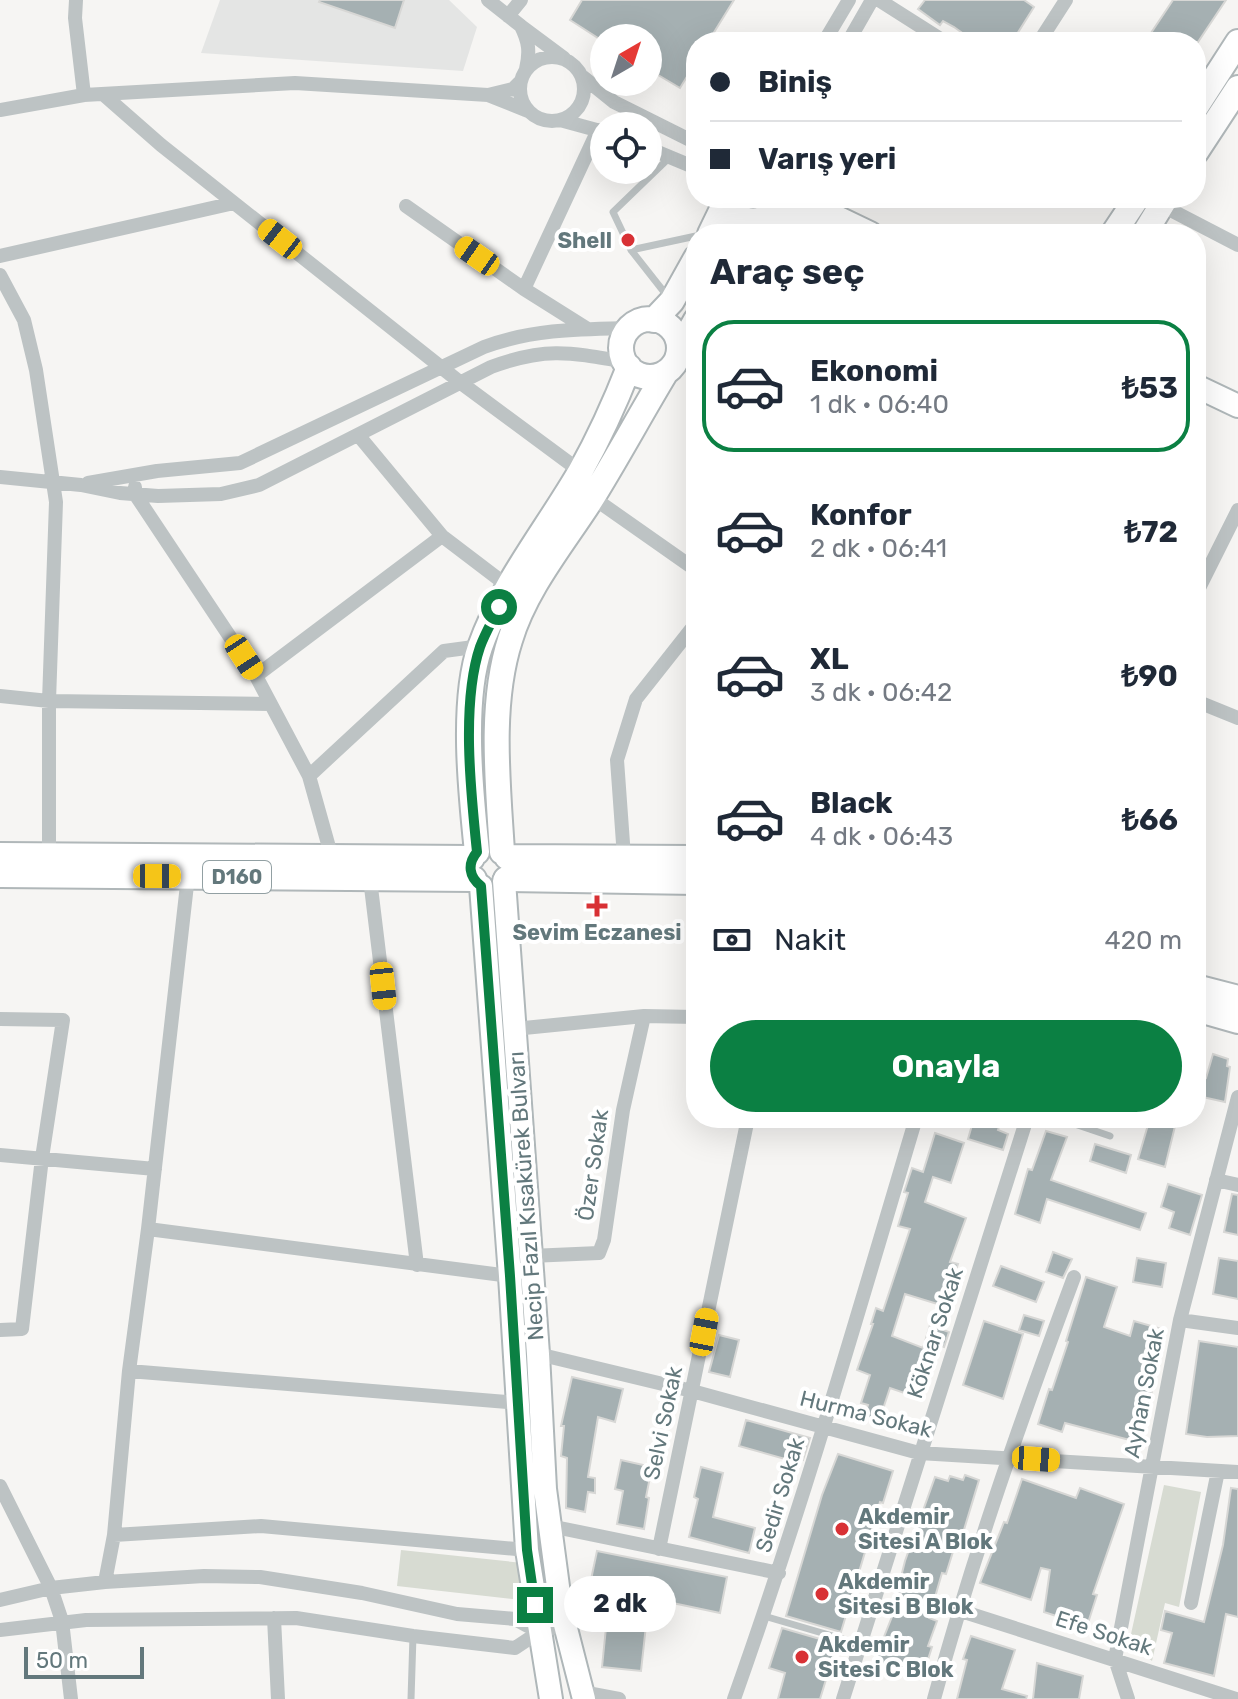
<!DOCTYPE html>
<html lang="tr">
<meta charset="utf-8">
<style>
:root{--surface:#fff;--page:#f6f6f7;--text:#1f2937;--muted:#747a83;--line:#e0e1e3;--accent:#0b8043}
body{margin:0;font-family:Rubik,sans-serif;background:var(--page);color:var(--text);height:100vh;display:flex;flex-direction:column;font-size:30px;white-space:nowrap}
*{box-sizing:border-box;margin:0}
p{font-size:26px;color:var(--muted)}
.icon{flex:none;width:44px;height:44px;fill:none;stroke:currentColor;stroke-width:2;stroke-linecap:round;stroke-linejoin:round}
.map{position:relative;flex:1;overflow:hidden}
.panel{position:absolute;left:686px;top:224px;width:520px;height:904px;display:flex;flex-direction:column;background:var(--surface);border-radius:32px;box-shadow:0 8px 32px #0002}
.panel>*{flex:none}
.guide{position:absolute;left:686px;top:32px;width:520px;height:176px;border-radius:32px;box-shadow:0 8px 32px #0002;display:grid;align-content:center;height:176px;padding:0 24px;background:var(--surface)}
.needle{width:52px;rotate:39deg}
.fabs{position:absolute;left:590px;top:24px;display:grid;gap:16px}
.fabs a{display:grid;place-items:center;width:72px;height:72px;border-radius:50%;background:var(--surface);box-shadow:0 8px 32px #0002;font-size:40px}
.scale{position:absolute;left:24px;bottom:20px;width:120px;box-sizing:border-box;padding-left:8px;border:4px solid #63787c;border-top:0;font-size:22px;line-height:28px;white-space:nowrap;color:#63787c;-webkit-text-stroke:6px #fff;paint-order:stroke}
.end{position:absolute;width:36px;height:36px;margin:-18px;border:10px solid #0b8043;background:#fff;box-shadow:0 0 0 4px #fff}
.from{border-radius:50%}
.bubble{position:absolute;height:56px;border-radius:28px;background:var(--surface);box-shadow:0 8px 32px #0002;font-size:26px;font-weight:700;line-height:56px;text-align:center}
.car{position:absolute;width:24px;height:48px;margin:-24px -12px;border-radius:10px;box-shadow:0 0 6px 2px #0007;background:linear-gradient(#f5c518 24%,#345 0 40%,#f5c518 0 76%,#345 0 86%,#f5c518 0)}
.guide b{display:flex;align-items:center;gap:28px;height:76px;font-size:30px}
.guide b+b{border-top:2px solid var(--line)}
.guide i{width:20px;height:20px;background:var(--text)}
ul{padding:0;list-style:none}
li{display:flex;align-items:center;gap:24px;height:132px;margin:0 16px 12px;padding:0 8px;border:4px solid transparent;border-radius:32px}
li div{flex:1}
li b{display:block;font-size:30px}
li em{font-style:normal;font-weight:700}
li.active{border-color:var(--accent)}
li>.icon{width:72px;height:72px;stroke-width:1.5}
h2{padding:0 24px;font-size:36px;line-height:96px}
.pay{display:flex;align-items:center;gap:20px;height:88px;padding:0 24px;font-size:30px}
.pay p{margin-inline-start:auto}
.action{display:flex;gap:16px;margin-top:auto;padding:16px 24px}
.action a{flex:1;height:92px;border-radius:48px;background:var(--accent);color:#fff;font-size:32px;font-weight:700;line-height:92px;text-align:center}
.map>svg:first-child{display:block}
</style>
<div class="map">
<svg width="1238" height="1699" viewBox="0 0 1238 1699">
<rect width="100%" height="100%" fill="#f6f5f3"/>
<path fill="#e4e5e4" d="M220,0H449L477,27L463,71L201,53Z"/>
<path fill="#d7dbd2" d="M1164,1485L1201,1492L1179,1607L1165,1603L1152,1661L1137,1648L1131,1634Z
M401,1550L523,1563L521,1600L397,1586Z"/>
<path fill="#a5b0b2" stroke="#d7d7d5" stroke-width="2" d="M320,0H404L395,28L319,2Z
M582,0H734L708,42H696V62L680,88L648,69V38H598L570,20Z
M925,0H1024L1034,7L1012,42H975L954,27L943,21L940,25L918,9Z
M1173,0H1226L1198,42H1145Z
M1213,1054L1228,1059L1227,1066L1230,1067L1225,1102L1198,1096L1200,1076L1206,1078Z
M974,1118H1002L998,1130L1008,1134L1003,1150L968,1139Z
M1150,1118H1177L1165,1167L1138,1159Z
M1046,1131L1067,1137L1051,1180L1146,1213L1140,1230L1047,1199L1040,1223L1015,1214L1028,1169L1032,1170Z
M935,1133L964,1143L951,1183L933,1177L925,1202L966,1218L950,1262L958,1264L944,1306L905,1294L892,1336L923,1348L930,1325L949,1332L944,1347L937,1345L922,1399L890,1388L879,1421L864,1416L868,1405L861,1403L870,1375L857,1370L873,1324H871L876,1308L883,1311L910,1229L898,1226L908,1193L904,1192L912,1168L923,1172Z
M1095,1144L1131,1155L1126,1173L1090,1161Z
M1168,1184L1202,1195L1190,1235L1169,1228L1174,1212L1161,1207Z
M1232,1194L1238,1195V1235L1224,1232Z
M1053,1252L1072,1259L1063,1278L1046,1272Z
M1137,1258L1166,1263L1162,1287L1133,1282Z
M1219,1258L1238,1261V1299L1213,1294Z
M1001,1266L1044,1282L1036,1302L993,1286Z
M1086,1277L1117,1287L1104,1327L1130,1336L1134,1321L1165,1330L1148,1390L1152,1391L1141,1443L1065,1423L1062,1432L1038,1424L1049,1389L1052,1390L1068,1342L1066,1341Z
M1024,1315L1044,1321L1039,1336L1019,1330Z
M984,1321L1023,1334L1003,1399L963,1385Z
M719,1335L739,1340L730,1377L709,1372Z
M1199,1341L1238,1347V1436L1207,1437L1186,1434Z
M572,1377L623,1389L615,1422L598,1417L588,1477L595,1478V1493L588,1492L585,1512L566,1508L567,1458L561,1456L564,1426H561Z
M746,1420L810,1438L803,1460L786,1455L785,1459L739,1446Z
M838,1454L893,1471L883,1503L880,1502L841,1632L786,1616L822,1495Z
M621,1460L652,1467L646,1497L649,1498L644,1529L617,1524L623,1491L615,1489Z
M701,1467L723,1473L713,1517L755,1528L749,1553L689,1537L698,1499L694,1497Z
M965,1475L979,1480L960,1543L956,1542L946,1574L942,1573L929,1618L937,1621L928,1646L932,1647L922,1678L874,1662L901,1594L897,1593L905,1561L935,1477L948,1481L950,1476L963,1480Z
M1022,1479L1076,1498L1080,1488L1124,1504L1093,1594L1097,1595L1087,1626L1044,1612L1050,1570L1041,1568L1031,1600L980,1583L1004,1522L1007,1523Z
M1231,1488L1238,1489V1617L1226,1614L1214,1676L1164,1663L1172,1633L1161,1630L1165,1611L1204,1622L1223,1545Z
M597,1551L727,1577L720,1613L649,1598L641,1671L602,1667L609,1598L588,1594Z
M782,1628L837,1644L820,1699H778L785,1673L769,1668Z
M971,1636L1015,1650L1002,1689L1027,1696L1026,1699H957L967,1660L963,1659Z
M1037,1663L1083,1676L1079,1699H1033Z"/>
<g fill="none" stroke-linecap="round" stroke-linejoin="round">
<g stroke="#afb7b9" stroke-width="26">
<path id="secondary" d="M1196,386L1238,406
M504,881L538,1354L545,1489L561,1609L584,1699
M481,886L510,1276L527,1550L551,1699"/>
</g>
<g stroke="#b0b7b9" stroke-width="28">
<path id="primary" d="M1196,107L1238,42
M1196,152L1238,88
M724,198C734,228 772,228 783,198
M795,198L870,234
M773,213L818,234
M710,234L725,203
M1113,234L1137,198
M1144,234L1166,198
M621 348a29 29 0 1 1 58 0a29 29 0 1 1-58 0Z
M654,320L672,301L696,258
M679,350L696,320
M477,852C471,794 461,702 480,647C502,584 547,529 580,472C599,438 615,403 629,367
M502,852C498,785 489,705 510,640C525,590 561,546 589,503C616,460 640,415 666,372
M0,855L472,858
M507,857L696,858
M0,875L474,879
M506,879L696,882
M1196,987L1238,998
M1196,1009L1238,1021"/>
</g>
<path stroke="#bdc3c4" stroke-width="7" d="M631,250L696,236
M668,297L631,250L613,212L669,158
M1057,1118L1110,1136
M764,1616L860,1644
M411,1699L413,1636"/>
<path stroke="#bdc3c4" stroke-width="14" d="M76,0L75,18L84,95
M488,0L521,26
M879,0L945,42
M508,16L521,0
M824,42L849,0
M848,42L872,0
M1039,42L1066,0
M520 89a32 32 0 1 1 64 0a32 32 0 1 1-64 0Z
M526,69C530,52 529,42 521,26L564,58
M583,77L614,102L696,143
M521,81L513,89L488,95L528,111
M104,95L161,145L461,383L580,471
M0,110L84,95L295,83L488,95
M560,120L604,132
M648,148L696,168
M1161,205L1238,245
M406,206L524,289L586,328
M0,256L234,203
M0,275L24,320L36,370L56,502L49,701V855
M524,289L598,130
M359,436L442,536
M0,477L81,485L120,493L158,496L221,494L259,485L491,367C545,347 569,352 625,362
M88,483L157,471L240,463L484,347C532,329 580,329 629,328
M135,487V494L256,676L309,776L332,858
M592,497L696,570
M1196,594L1238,510
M256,676L442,536L509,587
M0,696L49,701L269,704
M1196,701L1238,718
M309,776L444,651L481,646
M624,857L617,760L636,699L696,623
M370,879L417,1265
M0,1019L63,1020L42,1158L22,1329L0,1330
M514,1029L644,1016L696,1017
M0,1155L155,1169
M1216,1180L1238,1185
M148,1229L510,1276
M530,1256L599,1253L604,1240L623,1110L644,1016
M1180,1320L1238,1328
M538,1354L692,1391L919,1453L1238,1472
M129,1371L519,1403
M0,1486L51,1588L62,1621L71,1699
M550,1526L779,1573
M114,1535L261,1526L527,1550
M659,1549L748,1118
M105,1582L114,1535L129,1371L148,1229L188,876
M0,1600L51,1588L105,1582L204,1576L260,1577L362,1593L457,1614L515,1619L539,1632
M1191,1603L1218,1471
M958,1610L1236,1699
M274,1618L278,1699
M0,1630L86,1620L296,1618L413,1636L515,1648L539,1632L565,1624
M582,1692L619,1699
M734,1699C802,1508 858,1313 916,1118
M843,1699L1027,1118
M934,1699C973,1555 1022,1417 1074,1277
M1128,1699L1115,1659L1180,1320L1238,1097"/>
<use href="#secondary" stroke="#fff" stroke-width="22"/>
<use href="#primary" stroke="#fff" stroke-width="24"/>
</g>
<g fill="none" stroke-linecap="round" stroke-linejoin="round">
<path stroke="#0b8043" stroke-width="10" d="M499,607C493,620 485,633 480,647C461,703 471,794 477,852C467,864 469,877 481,886L510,1276L527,1550L535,1605"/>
</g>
<g fill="#d83135" stroke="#fff" stroke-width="3">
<circle cx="628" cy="240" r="8"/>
<path d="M593 894h8v8h8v8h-8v8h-8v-8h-8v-8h8z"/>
<circle cx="842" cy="1529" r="8"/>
<circle cx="822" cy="1594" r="8"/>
<circle cx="802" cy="1657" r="8"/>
</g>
<g text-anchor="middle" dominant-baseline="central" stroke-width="8" stroke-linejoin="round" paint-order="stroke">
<rect fill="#fff" stroke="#92a0a3" stroke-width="2" x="203" y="861" width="68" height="32" rx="6"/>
<g font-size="20" font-weight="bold" fill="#63787c">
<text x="237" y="877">D160</text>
</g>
<g font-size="22" font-weight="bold" fill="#63787c" stroke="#fff" text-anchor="start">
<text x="612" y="240" text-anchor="end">Shell</text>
<text x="597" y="932" text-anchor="middle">Sevim Eczanesi</text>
<text x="858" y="1516">Akdemir<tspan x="858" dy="25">Sitesi A Blok</tspan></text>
<text x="838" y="1581">Akdemir<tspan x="838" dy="25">Sitesi B Blok</tspan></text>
<text x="818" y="1644">Akdemir<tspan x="818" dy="25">Sitesi C Blok</tspan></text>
</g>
<g font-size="22" fill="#63787c" stroke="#fff">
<text transform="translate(593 1165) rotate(-82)">Özer Sokak</text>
<text transform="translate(526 1196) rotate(-94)">Necip Fazıl Kısakürek Bulvarı</text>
<text transform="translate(935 1333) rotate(-72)">Köknar Sokak</text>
<text transform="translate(1144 1393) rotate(-79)">Ayhan Sokak</text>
<text transform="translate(866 1414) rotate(14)">Hurma Sokak</text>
<text transform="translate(663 1423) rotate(-78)">Selvi Sokak</text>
<text transform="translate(780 1495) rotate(-73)">Sedir Sokak</text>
<text transform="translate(1104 1633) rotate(18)">Efe Sokak</text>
</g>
</g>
</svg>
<div class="fabs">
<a><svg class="needle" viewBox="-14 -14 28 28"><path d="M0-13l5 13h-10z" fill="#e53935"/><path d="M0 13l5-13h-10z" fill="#747a83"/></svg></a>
<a><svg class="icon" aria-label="locate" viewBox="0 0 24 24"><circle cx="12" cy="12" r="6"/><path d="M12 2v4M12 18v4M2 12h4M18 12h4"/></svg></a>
</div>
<div class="scale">50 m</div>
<i class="end from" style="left:499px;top:607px"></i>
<i class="end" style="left:535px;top:1605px"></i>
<div class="bubble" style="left:564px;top:1576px;width:112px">2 dk</div>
<i class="car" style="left:280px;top:239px;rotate:308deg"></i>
<i class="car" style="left:477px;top:256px;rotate:305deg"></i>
<i class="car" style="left:244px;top:657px;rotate:147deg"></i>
<i class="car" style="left:157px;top:876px;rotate:90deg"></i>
<i class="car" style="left:383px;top:986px;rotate:174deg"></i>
<i class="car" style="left:704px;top:1332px;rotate:11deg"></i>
<i class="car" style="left:1036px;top:1459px;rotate:94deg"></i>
<div class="guide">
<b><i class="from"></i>Biniş</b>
<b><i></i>Varış yeri</b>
</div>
<section class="panel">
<h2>Araç seç</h2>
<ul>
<li class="active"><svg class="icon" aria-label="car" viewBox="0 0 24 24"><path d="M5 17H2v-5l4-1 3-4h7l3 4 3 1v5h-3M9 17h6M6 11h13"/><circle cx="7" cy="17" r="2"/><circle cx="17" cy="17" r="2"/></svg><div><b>Ekonomi</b><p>1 dk · 06:40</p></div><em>₺53</em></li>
<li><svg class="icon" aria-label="car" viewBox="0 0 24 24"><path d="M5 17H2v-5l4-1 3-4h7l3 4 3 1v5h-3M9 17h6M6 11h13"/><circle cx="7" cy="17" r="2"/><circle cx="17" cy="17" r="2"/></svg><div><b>Konfor</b><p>2 dk · 06:41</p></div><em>₺72</em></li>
<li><svg class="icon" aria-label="car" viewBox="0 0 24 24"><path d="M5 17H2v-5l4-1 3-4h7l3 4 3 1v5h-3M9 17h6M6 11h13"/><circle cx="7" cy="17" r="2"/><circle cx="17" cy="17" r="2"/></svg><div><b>XL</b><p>3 dk · 06:42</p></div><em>₺90</em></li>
<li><svg class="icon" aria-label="car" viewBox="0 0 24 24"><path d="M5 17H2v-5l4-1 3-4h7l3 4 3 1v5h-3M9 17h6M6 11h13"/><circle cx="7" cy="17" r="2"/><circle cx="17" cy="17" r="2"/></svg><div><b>Black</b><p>4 dk · 06:43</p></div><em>₺66</em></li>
</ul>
<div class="pay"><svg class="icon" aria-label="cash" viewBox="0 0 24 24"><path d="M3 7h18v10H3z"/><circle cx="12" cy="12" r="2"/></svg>Nakit<p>420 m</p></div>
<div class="action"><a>Onayla</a></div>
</section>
</div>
